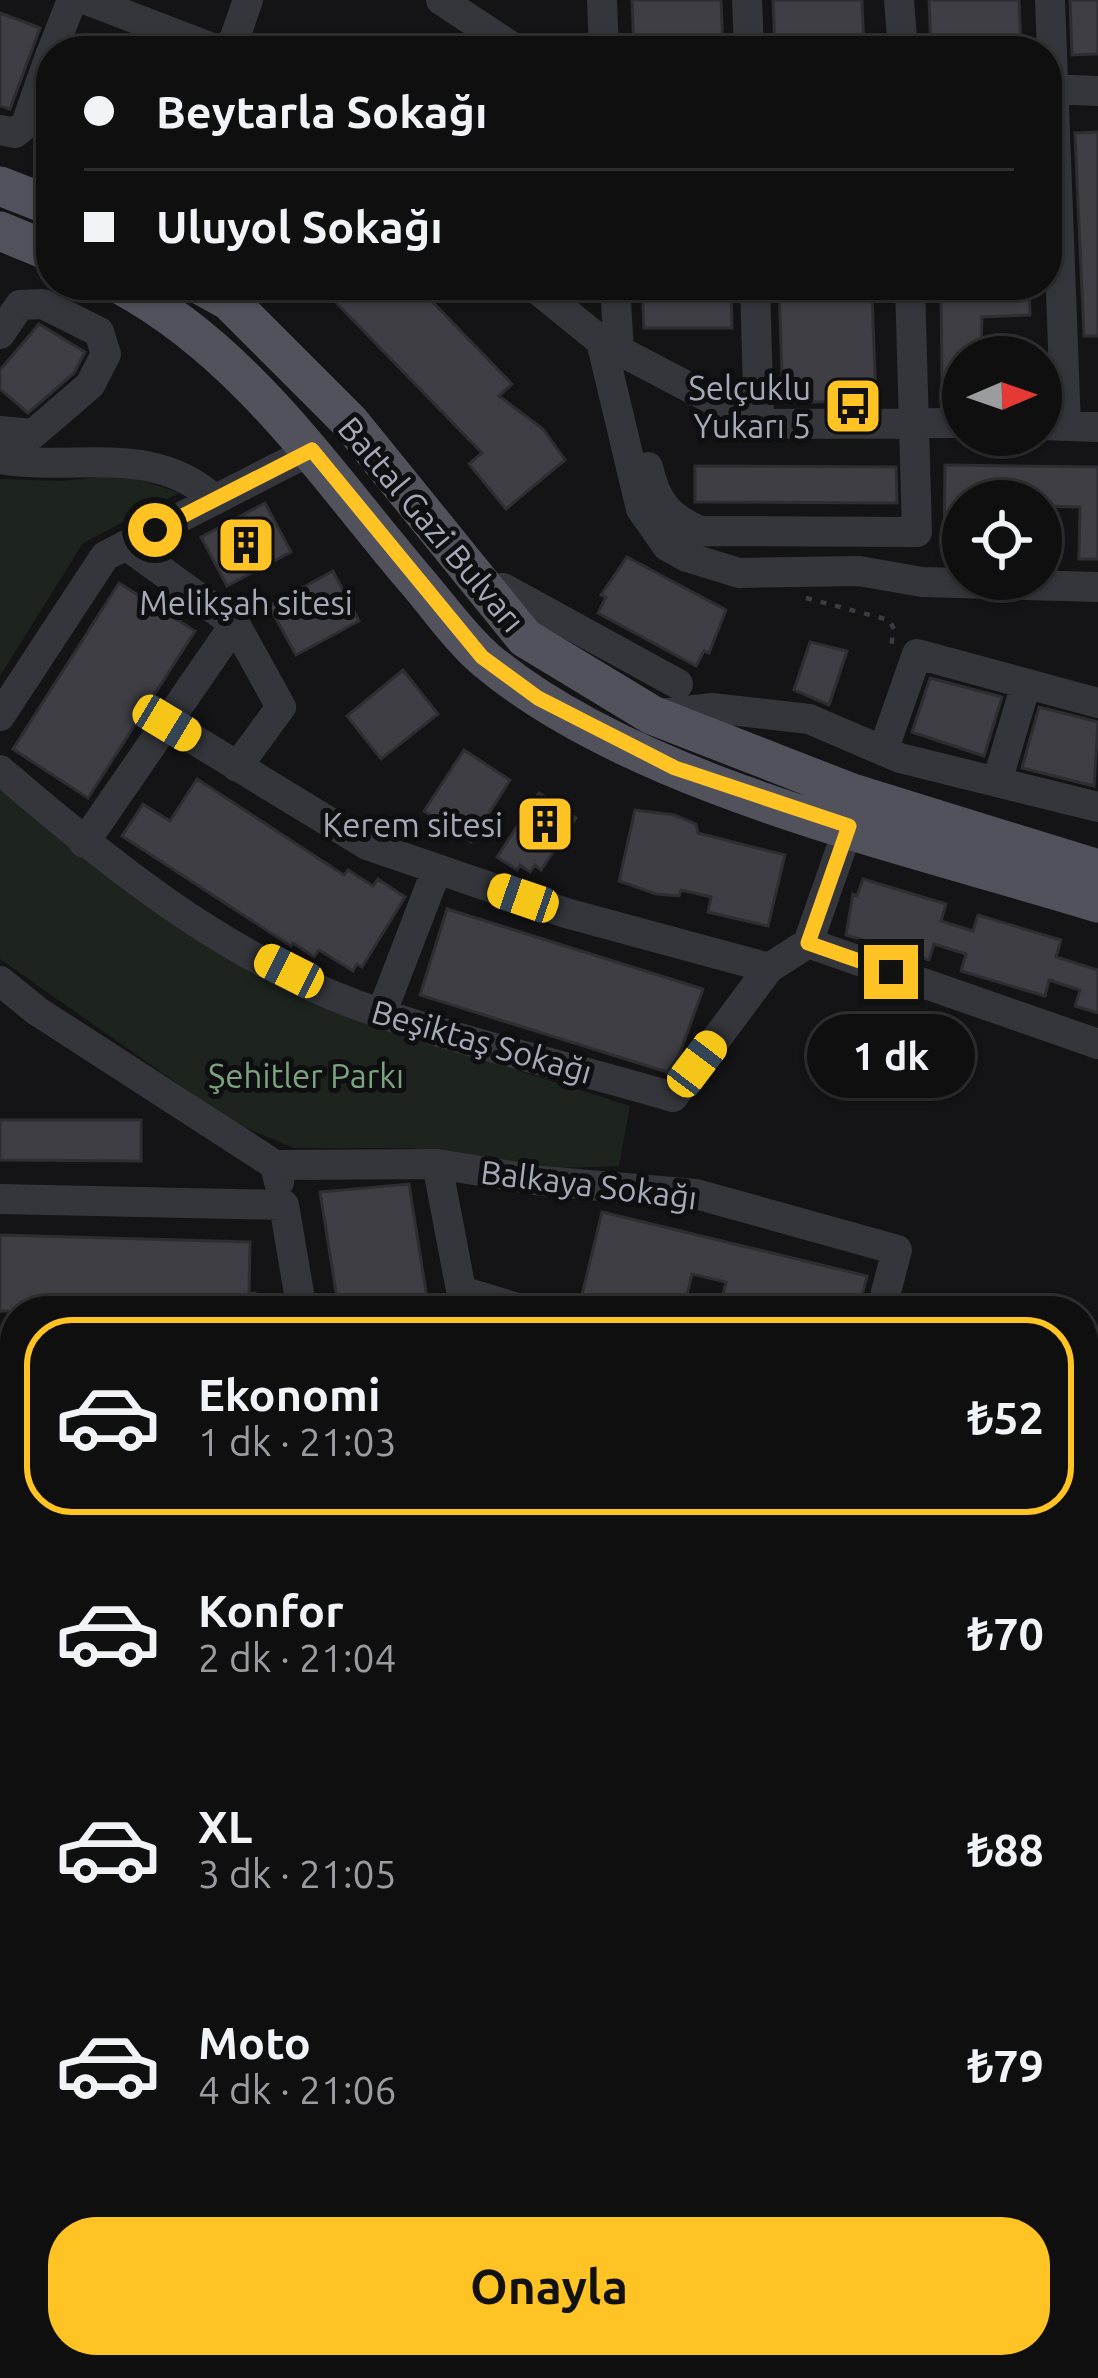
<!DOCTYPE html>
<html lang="tr">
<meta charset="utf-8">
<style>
:root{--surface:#0f0f10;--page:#181819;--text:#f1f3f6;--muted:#9b9c9f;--line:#2f2f30;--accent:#ffc323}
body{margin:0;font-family:Ubuntu,sans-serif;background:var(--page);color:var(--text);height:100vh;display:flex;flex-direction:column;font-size:45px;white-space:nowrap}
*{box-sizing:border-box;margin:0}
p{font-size:39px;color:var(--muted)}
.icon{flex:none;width:66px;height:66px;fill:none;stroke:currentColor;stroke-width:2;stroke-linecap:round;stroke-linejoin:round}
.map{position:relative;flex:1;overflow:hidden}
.side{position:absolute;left:0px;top:1296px;width:1098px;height:1083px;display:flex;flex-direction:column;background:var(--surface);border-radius:48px 48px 0 0;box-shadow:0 3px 9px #0004,0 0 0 3px var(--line)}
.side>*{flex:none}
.top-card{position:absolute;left:36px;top:36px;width:1026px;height:264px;border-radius:48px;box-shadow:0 3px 9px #0004,0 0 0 3px var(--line);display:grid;align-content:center;height:264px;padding:0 48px;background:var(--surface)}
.needle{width:78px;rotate:88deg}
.tools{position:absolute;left:942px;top:336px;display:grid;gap:24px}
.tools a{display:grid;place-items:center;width:120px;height:120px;border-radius:50%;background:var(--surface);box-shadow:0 3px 9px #0004,0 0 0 3px var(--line);font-size:60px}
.end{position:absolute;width:54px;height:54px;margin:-27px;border:15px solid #ffc323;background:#111;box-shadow:0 0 0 6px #111}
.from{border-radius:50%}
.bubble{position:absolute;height:84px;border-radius:42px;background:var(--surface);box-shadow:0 3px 9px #0004,0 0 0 3px var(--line);font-size:39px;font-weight:600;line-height:84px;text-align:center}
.car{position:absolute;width:36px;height:72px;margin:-36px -18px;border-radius:15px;box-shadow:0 0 9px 3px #0007;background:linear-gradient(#f5c518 24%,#345 0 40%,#f5c518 0 76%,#345 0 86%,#f5c518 0)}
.top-card b{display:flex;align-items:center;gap:42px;height:114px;font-size:45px}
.top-card b+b{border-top:3px solid var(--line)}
.top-card i{width:30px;height:30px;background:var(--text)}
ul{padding:21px 0 0;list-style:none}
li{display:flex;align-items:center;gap:36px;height:198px;margin:0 24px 18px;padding:0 24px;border:6px solid transparent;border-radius:48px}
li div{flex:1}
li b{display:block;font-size:45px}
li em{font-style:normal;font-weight:600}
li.current{border-color:var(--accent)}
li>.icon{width:108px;height:108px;stroke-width:1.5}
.cta{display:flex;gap:24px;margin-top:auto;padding:24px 48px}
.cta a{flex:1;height:138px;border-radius:48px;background:var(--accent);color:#111;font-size:48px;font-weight:600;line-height:138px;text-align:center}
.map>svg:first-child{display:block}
</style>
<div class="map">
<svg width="1098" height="2378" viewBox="0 0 1098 2378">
<rect width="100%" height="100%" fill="#141416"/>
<path fill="#1c241d" d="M125,474L179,493L83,543L0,676V479L62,481Z
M0,772C176,979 383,1026 630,1106L619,1166L526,1169L411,1148H294L234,1123L0,959Z"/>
<path fill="#3e3e44" stroke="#2e2e32" stroke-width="3" d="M632,0H721L723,51H634Z
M773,0H862L864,51H775Z
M929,0H1019L1021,51L931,50Z
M1070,0H1098V54L1072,55Z
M0,13L40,28L10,109L0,106Z
M1098,132V336H1084L1075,133Z
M319,285H416L512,384L499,396L543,429L565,460L506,509L469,464L482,453Z
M642,285H731L732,328H644Z
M779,285H820V298L872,295L876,400L783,403Z
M941,285H1029L1030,315L982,317L981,357H963V386L942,387Z
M39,324L85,352L74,373L28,413L0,389V370Z
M945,465L1098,467V559H1079L1080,507L1041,506V501H963V557H944Z
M695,466L896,467L897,503L695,502Z
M265,503L291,552L227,586L201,537Z
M627,557L726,610L709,653L704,651L696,666L598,613L606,597L601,595Z
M333,571L359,621L296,655L269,606Z
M119,583L195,631L88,798L13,749Z
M810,642L847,651L829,705L794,690Z
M403,670L438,714L381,759L347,716Z
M930,678L1002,697L984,756L912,732Z
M1039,707L1098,722L1094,786L1022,768Z
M464,750L510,780L471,842L424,811Z
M197,779L344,875L348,870L373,886L378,879L405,897L362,967L357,964L353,971L319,950L314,957L293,943L291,946L122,836L143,804L170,821Z
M539,793L576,818L541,870L535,865L530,872L520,865L517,870L497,857Z
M635,810L674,815L696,824L698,833L785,855L768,926L708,912L711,897L681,890L679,896L656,894L619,881Z
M863,879L946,904L941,921L973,931L978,915L1061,940L1056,957L1098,970V1013L1075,1006L1080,990L1049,980L1045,996L961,971L966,954L934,944L929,960L846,935L853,894L857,896Z
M447,909L703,989L679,1056L667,1072L420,995Z
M0,1120H141V1161L0,1160Z
M409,1184L429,1311H339L320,1192Z
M602,1212L867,1276L858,1311H719L726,1282L692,1274L683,1311H630L581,1299Z
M0,1235L250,1242L249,1293H255V1311H0Z"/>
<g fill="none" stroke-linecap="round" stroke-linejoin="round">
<path stroke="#3b3c43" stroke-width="4.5" stroke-dasharray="6 9" stroke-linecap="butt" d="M806,598L889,620L894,629L891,646"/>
<path stroke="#35363b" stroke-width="30" d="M87,0L220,51
M441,0L518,51
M602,0L604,51
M747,0L749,51
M899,0L903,51
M1050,0L1066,426
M52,51L72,0
M230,51L248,0
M1047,89L1098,91
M0,130L15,133L26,124L51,53
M532,285L601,341L759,424L963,423
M615,285L619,351
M755,285L759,424
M0,334L20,305L43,304L99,332L106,354L90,385L33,434L0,431
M601,341L641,509L667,546L687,557L739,573L859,571L922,582L1098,587
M1041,425L1098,427
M0,459C76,472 153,442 215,500
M648,467C656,502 668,517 700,531L917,532L910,285
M126,545L235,624L281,707L237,767
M486,589L503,588L678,684
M652,715L712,708L809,719L900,758L1098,807
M0,716L105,556L312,450
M167,723L367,845L566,913L769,968
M883,751L917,654L1098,703
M0,770C107,862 222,955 357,1005C459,1042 568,1066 673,1097L769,968L808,943L849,826
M997,782L1026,684
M84,843L235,624
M808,943L1098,1044
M0,981L37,1011L275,1165L279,1182
M382,1012L437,869
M437,1164L465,1311
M275,1165L437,1164L542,1181L696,1194L897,1250L881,1311
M0,1199L284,1205L302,1311
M462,1291L527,1311
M0,1349H15
M1083,1368L1098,1379
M1083,1459L1098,1463
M0,1500L15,1501
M1083,1615L1098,1619
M1083,1777L1098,1782
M0,1827H15
M1083,1925L1098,1930
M1083,2030L1098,1976
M1083,2080L1098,2084
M1083,2243L1098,2248
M772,2364L782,2378
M960,2364L1017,2378
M468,2378L486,2364
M707,2378L725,2364"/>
<path stroke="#51525b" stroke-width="39" d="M0,186L51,206
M0,231L51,252
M121,285C246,353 324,472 414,578C437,604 459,637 486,660C636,786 910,845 1098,903
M200,285L229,301L350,422L525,638L652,715L852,793L1098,869"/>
</g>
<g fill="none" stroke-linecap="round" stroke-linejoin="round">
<path stroke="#ffc323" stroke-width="15" d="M155,530L312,450L482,657L538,698L675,768L849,826L808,943L891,972"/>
</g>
<defs>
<g id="bus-square" transform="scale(3)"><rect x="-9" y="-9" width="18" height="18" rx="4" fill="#ffc323" stroke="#0f0f11"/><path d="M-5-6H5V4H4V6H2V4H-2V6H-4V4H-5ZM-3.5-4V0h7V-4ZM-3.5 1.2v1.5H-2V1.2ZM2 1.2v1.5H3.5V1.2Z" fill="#111"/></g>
<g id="building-square" transform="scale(3)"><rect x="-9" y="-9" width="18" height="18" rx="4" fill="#ffc323" stroke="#0f0f11"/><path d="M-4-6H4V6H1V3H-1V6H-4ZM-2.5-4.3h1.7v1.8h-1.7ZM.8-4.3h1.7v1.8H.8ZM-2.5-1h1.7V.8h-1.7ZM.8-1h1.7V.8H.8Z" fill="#111"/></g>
</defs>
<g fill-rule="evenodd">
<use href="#bus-square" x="853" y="406"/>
<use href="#building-square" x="246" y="545"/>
<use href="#building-square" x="545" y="824"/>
</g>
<g text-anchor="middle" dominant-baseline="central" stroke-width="10" stroke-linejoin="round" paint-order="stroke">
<g font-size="33" fill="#a5a9b8" stroke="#0f0f11" text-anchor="end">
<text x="811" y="387">Selçuklu<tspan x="811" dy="38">Yukarı 5</tspan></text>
<text x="246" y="602" text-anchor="middle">Melikşah sitesi</text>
<text x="503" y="824">Kerem sitesi</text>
</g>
<g font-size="33" fill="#a5a9b8" stroke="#0f0f11">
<text transform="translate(432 524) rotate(50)">Battal Gazi Bulvarı</text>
<text transform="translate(482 1041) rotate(16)">Beşiktaş Sokağı</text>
<text transform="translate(589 1184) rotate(7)">Balkaya Sokağı</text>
</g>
<g font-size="33" fill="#7aa47f" stroke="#0f0f11">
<text x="306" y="1075">Şehitler Parkı</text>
</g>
</g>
</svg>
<div class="tools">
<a><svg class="needle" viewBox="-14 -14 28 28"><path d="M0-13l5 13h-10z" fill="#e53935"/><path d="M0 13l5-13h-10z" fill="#9b9c9f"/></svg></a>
<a><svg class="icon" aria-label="locate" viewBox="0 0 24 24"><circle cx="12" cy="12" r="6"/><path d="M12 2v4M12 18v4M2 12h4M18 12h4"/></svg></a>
</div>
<i class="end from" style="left:155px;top:530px"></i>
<i class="end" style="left:891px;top:972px"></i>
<div class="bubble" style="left:807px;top:1014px;width:168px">1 dk</div>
<i class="car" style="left:167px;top:723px;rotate:121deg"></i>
<i class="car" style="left:523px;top:898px;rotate:289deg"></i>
<i class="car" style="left:289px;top:971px;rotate:297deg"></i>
<i class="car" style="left:697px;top:1064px;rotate:37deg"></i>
<div class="top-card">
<b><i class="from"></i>Beytarla Sokağı</b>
<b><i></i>Uluyol Sokağı</b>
</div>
<section class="side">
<ul>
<li class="current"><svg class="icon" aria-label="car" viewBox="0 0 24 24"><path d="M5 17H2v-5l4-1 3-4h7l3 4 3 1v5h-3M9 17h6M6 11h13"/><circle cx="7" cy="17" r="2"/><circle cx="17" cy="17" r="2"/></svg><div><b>Ekonomi</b><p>1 dk · 21:03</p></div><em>₺52</em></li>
<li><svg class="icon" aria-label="car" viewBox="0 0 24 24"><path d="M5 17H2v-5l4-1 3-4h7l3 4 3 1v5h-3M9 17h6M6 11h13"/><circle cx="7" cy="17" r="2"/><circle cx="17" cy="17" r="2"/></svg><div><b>Konfor</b><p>2 dk · 21:04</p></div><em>₺70</em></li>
<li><svg class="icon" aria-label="car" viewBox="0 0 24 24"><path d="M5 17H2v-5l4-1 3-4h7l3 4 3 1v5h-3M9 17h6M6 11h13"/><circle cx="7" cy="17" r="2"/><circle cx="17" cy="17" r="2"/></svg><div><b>XL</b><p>3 dk · 21:05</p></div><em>₺88</em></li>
<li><svg class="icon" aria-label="car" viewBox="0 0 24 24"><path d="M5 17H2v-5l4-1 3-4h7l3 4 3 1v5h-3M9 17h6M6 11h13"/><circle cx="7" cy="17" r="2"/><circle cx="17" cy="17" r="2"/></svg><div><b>Moto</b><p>4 dk · 21:06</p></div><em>₺79</em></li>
</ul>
<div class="cta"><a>Onayla</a></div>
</section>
</div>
